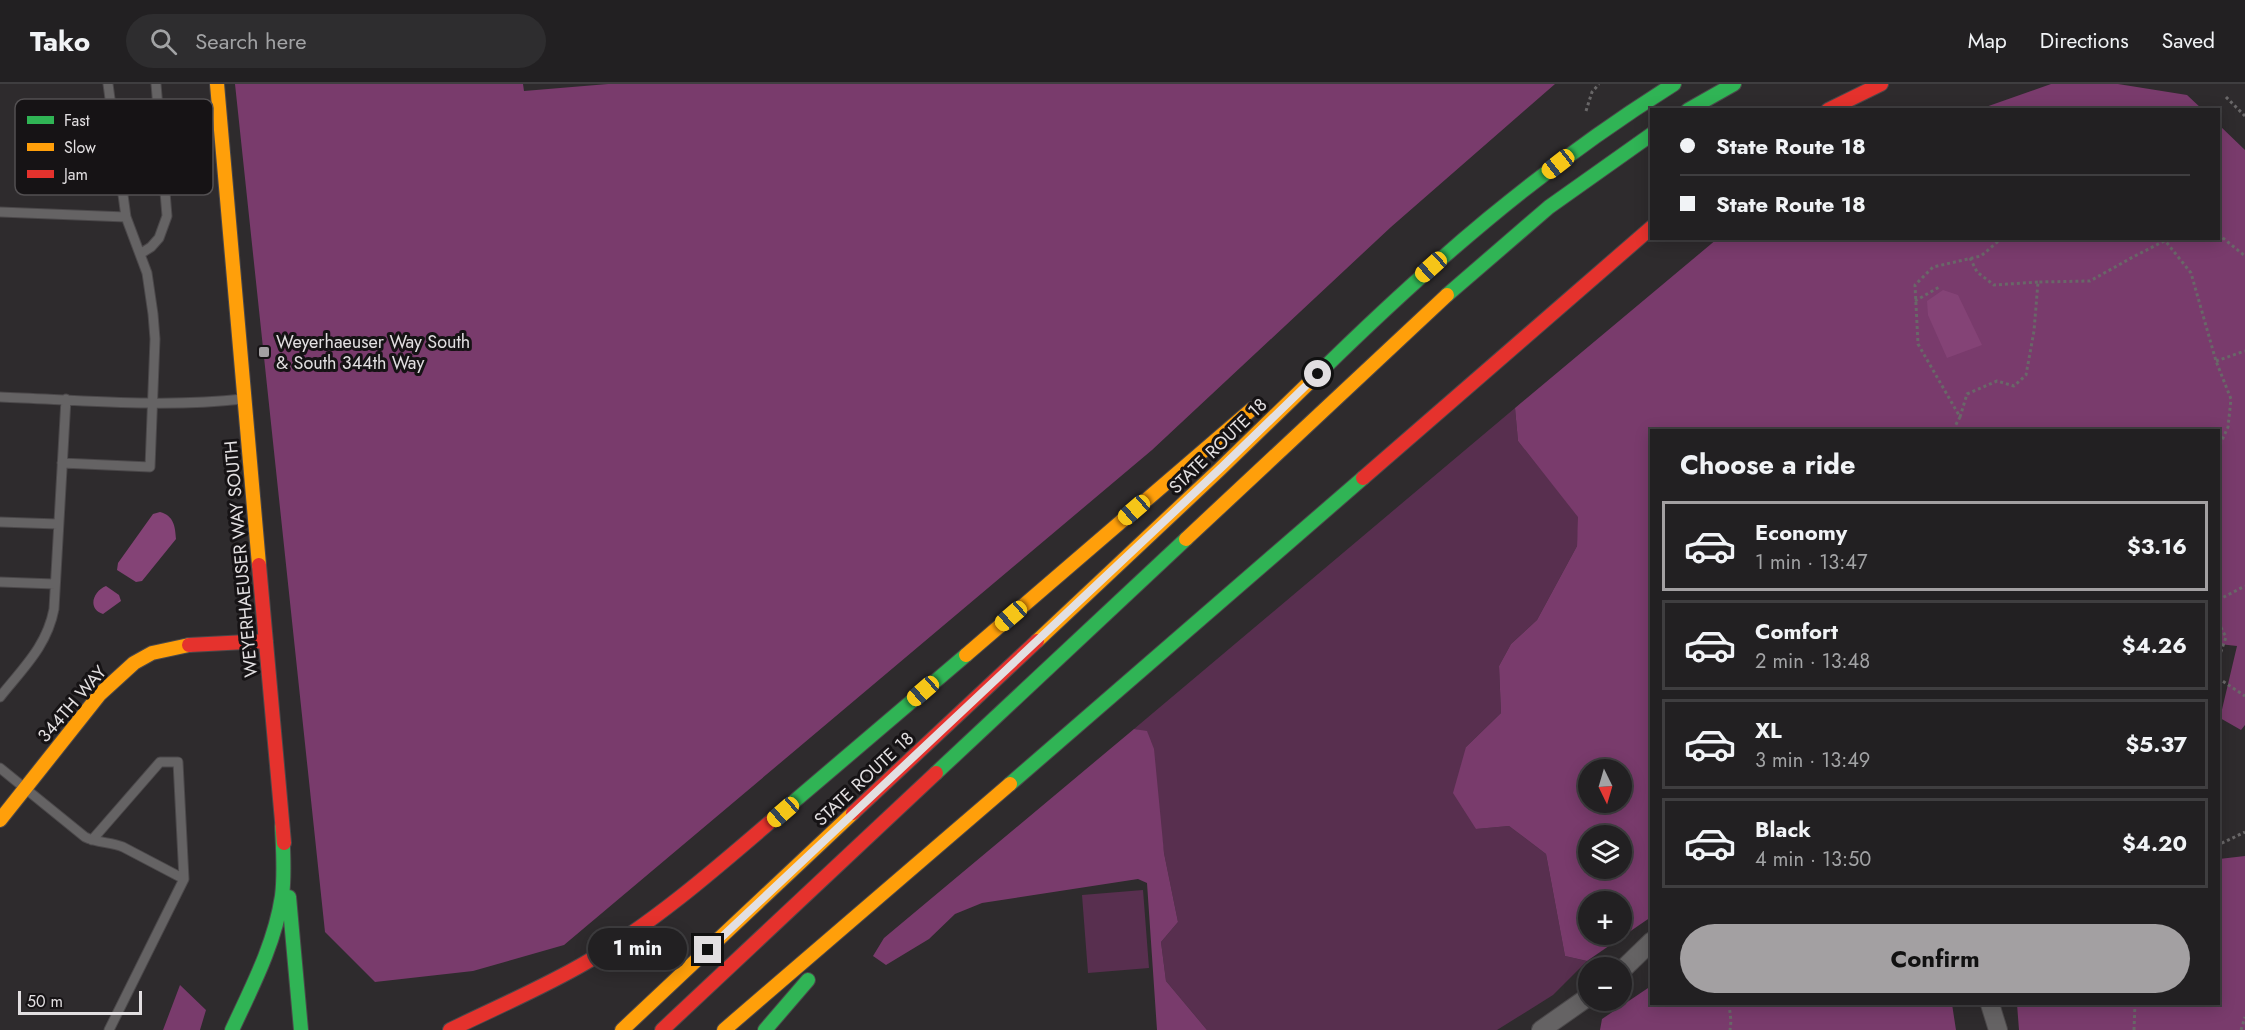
<!DOCTYPE html>
<meta charset="utf-8">
<style>
:root{--surface:#222022;--page:#2e2d2f;--text:#f1f3f6;--muted:#a2a3a5;--line:#3f3e40;--accent:#a3a0a2}
body{margin:0;font-family:Jost,sans-serif;background:var(--page);color:var(--text);height:100vh;display:flex;flex-direction:column;font-size:22px;white-space:nowrap}
*{box-sizing:border-box;margin:0}
p{font-size:20px;color:var(--muted)}
.icon{flex:none;width:33px;height:33px;fill:none;stroke:currentColor;stroke-width:2;stroke-linecap:round;stroke-linejoin:round}
.map{position:relative;flex:1;overflow:hidden}
.drawer{position:absolute;left:1650px;top:345px;width:570px;height:576px;display:flex;flex-direction:column;background:var(--surface);border-radius:0px;box-shadow:0 3px 15px #0003,0 0 0 2px var(--line)}
.drawer>*{flex:none}
.hud{position:absolute;left:1650px;top:24px;width:570px;height:132px;border-radius:0px;box-shadow:0 3px 15px #0003,0 0 0 2px var(--line);display:grid;align-content:center;height:132px;padding:0 30px;background:var(--surface)}
.needle{width:39px;rotate:175deg}
.controls{position:absolute;left:1578px;top:675px;display:grid;gap:12px}
.controls a{display:grid;place-items:center;width:54px;height:54px;border-radius:50%;background:var(--surface);box-shadow:0 3px 15px #0003,0 0 0 2px var(--line);font-size:30px}
.scale{position:absolute;left:18px;bottom:15px;width:124px;box-sizing:border-box;padding-left:6px;border:3px solid #e2dfe1;border-top:0;font-size:16px;line-height:21px;white-space:nowrap;color:#e2dfe1;-webkit-text-stroke:4px #161315;paint-order:stroke}
.end{position:absolute;width:27px;height:27px;margin:-14px;border:8px solid #e2dfe1;background:#111;box-shadow:0 0 0 3px #111}
.from{border-radius:50%}
.bubble{position:absolute;height:42px;border-radius:21px;background:var(--surface);box-shadow:0 3px 15px #0003,0 0 0 2px var(--line);font-size:20px;font-weight:700;line-height:42px;text-align:center}
.car{position:absolute;width:18px;height:36px;margin:-18px -9px;border-radius:8px;box-shadow:0 0 4px 2px #0007;background:linear-gradient(#f5c518 24%,#345 0 40%,#f5c518 0 76%,#345 0 86%,#f5c518 0)}
.hud b{display:flex;align-items:center;gap:21px;height:57px;font-size:22px}
.hud b+b{border-top:2px solid var(--line)}
.hud i{width:15px;height:15px;background:var(--text)}
ul{padding:0;list-style:none}
li{display:flex;align-items:center;gap:18px;height:90px;margin:0 12px 9px;padding:0 18px;border:3px solid var(--line);border-radius:0px}
li div{flex:1}
li b{display:block;font-size:22px}
li em{font-style:normal;font-weight:700}
li.active{border-color:var(--accent)}
li>.icon{width:54px;height:54px;stroke-width:1.5}
h2{padding:0 30px;font-size:27px;line-height:72px}
.button{display:flex;gap:12px;margin-top:auto;padding:12px 30px}
.button a{flex:1;height:69px;border-radius:36px;background:var(--accent);color:#111;font-size:24px;font-weight:700;line-height:69px;text-align:center}
header{display:flex;align-items:center;gap:36px;box-sizing:border-box;height:84px;padding:0 30px;background:var(--surface);border-bottom:2px solid var(--line)}
header strong{font-size:28px}
nav{display:flex;gap:33px;margin-inline-start:auto;font-size:21px}
.search{width:420px;height:54px;background:var(--page);display:flex;align-items:center;gap:15px;box-sizing:border-box;padding:0 21px;border-radius:33px;color:var(--muted);font-size:22px}
.map>svg:first-child{display:block}
</style>
<header>
<strong>Tako</strong>
<div class="search"><svg class="icon" aria-label="search" viewBox="0 0 24 24"><circle cx="10" cy="10" r="6"/><path d="M15 15l6 6"/></svg>Search here</div>
<nav><a>Map</a><a>Directions</a><a>Saved</a></nav>
</header>
<div class="map">
<svg width="2245" height="946" viewBox="0 0 2245 946">
<rect width="100%" height="100%" fill="#2e2b2d"/>
<path fill="#582f4f" d="M1515,324L1518,357L1579,433L1577,462L1537,536L1511,560L1499,582L1501,629L1466,663L1476,745L1509,742L1546,770L1565,872L1587,877L1553,911L1497,946H1207L1166,897L1161,858L1178,838L1164,769L1147,648L1134,645Z
M1143,806L1149,884L1088,889L1082,811Z"/>
<path fill="#793b6c" fill-rule="evenodd" d="M235,0H523L524,7L608,0H1555L1391,143L1152,366L564,861L473,887L375,898L325,848Z
M2051,0H2118L2187,11L2202,25H1980Z
M2219,41L2245,66V641L2241,646L2220,634L2237,562L2219,560L2218,346H1652L1651,833L1587,877L1565,872L1546,770L1509,742L1476,745L1453,709L1466,663L1501,629L1499,582L1511,560L1537,536L1577,462L1578,433L1518,357L1515,324L1717,155L2218,154ZM1588,686H1622V718H1588ZM1588,752H1622V784H1588ZM1588,818H1622V850H1588Z
M1134,645L1147,647L1154,665L1164,769L1178,838L1161,858L1166,897L1207,946H1157L1147,799L1138,795L982,819L955,830L929,855L886,881L873,872L884,854Z
M2245,772V946H2019L2017,920H2218L2219,775Z
M180,901L206,926L200,946H163Z
M1651,902L1652,920H1952L1956,946H1600L1602,935Z"/>
<path fill="#844376" d="M1943,206L1958,211L1982,261L1947,274L1928,231L1927,217Z
M160,428C174,432 175,442 176,455L142,497L136,498L117,486L118,479L153,430Z
M106,502L119,511L121,517L103,530C87,525 93,507 106,502Z"/>
<g fill="none" stroke-linecap="round" stroke-linejoin="round">
<g stroke="#4b484a" stroke-width="11">
<path id="lane" d="M0,128L126,133
M140,170L151,163L159,154L167,132L156,0
M0,313C80,316 163,324 243,315
M62,379L150,383L155,255L153,230L147,189L126,133L108,0
M0,438L58,440
M0,498L55,500
M0,613C23,584 47,562 54,525L66,315
M0,684L85,753C97,759 111,758 123,763L184,795
M92,756L160,678H178L184,795L109,946"/>
</g>
<g stroke="#4b484a" stroke-width="20">
<path id="street" d="M1622,886L1652,857
M1990,920L1998,946
M1541,946L1588,913"/>
</g>
<g stroke="#4b484a" stroke-width="16">
<path id="fast" d="M1688,26L1734,0
M1447,211L1549,123L1652,50
M1319,289C1431,179 1540,84 1674,0
M936,689L1186,455
M1010,700L1363,394
M784,726L966,571
M289,813L301,946
M232,946C252,903 275,859 282,812C285,789 283,765 282,742
M765,946L808,896"/>
</g>
<g stroke="#4b484a" stroke-width="16">
<path id="slow" d="M217,0L259,481
M1186,455L1447,211
M1037,557L1219,386L1319,289
M966,571L1252,325
M0,736L100,610L134,579L152,569L189,561
M622,946L853,729
M724,946L1010,700"/>
</g>
<g stroke="#4b484a" stroke-width="16">
<path id="jam" d="M1828,26L1881,0
M1363,394L1652,143
M259,481L284,759
M189,561L266,557
M853,729L1037,557
M450,946C495,924 542,904 585,879C657,837 721,780 784,726
M662,946L936,689"/>
</g>
<path stroke="#696768" stroke-width="3" stroke-dasharray="3 3" stroke-linecap="butt" d="M2226,13L2245,32
M1586,27L1592,8L1599,0
M2218,150L2245,172
M2163,154L2191,189L2216,277L2231,315L2228,343L2218,365
M1970,174L1977,188L1994,201L2038,198
M1915,217L1941,202
M2216,277L2245,267
M1960,333L1967,310L1997,297L2014,302L2026,291L2034,247L2038,198L2090,197L2133,173L2170,154
M1953,346L1960,333L1918,260L1915,201L1933,183L1981,172L2002,154
M2218,398V408
M2218,516L2245,502
M2218,538L2226,553L2218,576
M2218,594L2245,612
M2218,711L2220,760H2218
M2218,770L2220,760L2245,748
M1729,920L1731,937L1730,946
M2134,946L2135,920
M2241,946L2245,933"/>
<use href="#lane" stroke="#656364" stroke-width="9"/>
<use href="#street" stroke="#656364" stroke-width="18"/>
<use href="#fast" stroke="#30b455" stroke-width="14"/>
<use href="#slow" stroke="#ff9f0a" stroke-width="14"/>
<use href="#jam" stroke="#e5322d" stroke-width="14"/>
</g>
<g fill="none" stroke-linecap="round" stroke-linejoin="round">
<path stroke="#e2dfe1" stroke-width="8" d="M708,866L1223,382L1318,290"/>
</g>
<rect fill="#a3a0a2" stroke="#161315" stroke-width="2" x="258" y="262" width="12" height="12" rx="3"/>
<g text-anchor="middle" dominant-baseline="central" stroke-width="6" stroke-linejoin="round" paint-order="stroke">
<g font-size="18" fill="#e2dfe1" stroke="#161315" text-anchor="start">
<text x="276" y="258">Weyerhaeuser Way South<tspan x="276" dy="21">&amp; South 344th Way</tspan></text>
</g>
<g font-size="18" fill="#e2dfe1" stroke="#161315">
<text transform="translate(1218 362) rotate(-44)">STATE ROUTE 18</text>
<text transform="translate(241 475) rotate(-95)">WEYERHAEUSER WAY SOUTH</text>
<text transform="translate(72 620) rotate(-49)">344TH WAY</text>
<text transform="translate(864 695) rotate(-43)">STATE ROUTE 18</text>
</g>
</g>
<rect x="15" y="15" width="198" height="96" rx="9" fill="#161315" stroke="#535052" stroke-width="1.5"/>
<rect x="27" y="32" width="27" height="8" fill="#30b455"/>
<rect x="27" y="59" width="27" height="8" fill="#ff9f0a"/>
<rect x="27" y="86" width="27" height="8" fill="#e5322d"/>
<g font-size="16" fill="#e2dfe1">
<text x="64" y="42">Fast</text>
<text x="64" y="69">Slow</text>
<text x="64" y="96">Jam</text>
</g>
</svg>
<div class="controls">
<a><svg class="needle" viewBox="-14 -14 28 28"><path d="M0-13l5 13h-10z" fill="#e53935"/><path d="M0 13l5-13h-10z" fill="#a2a3a5"/></svg></a>
<a><svg class="icon" aria-label="layers" viewBox="0 0 24 24"><path d="M12 4l9 5-9 5-9-5zM3 14l9 5 9-5"/></svg></a>
<a>+</a>
<a>−</a>
</div>
<div class="scale">50 m</div>
<i class="end from" style="left:1318px;top:290px"></i>
<i class="end" style="left:708px;top:866px"></i>
<div class="bubble" style="left:588px;top:844px;width:99px">1 min</div>
<i class="car" style="left:1558px;top:80px;rotate:232deg"></i>
<i class="car" style="left:1431px;top:183px;rotate:228deg"></i>
<i class="car" style="left:1134px;top:426px;rotate:229deg"></i>
<i class="car" style="left:1011px;top:532px;rotate:229deg"></i>
<i class="car" style="left:923px;top:607px;rotate:229deg"></i>
<i class="car" style="left:783px;top:728px;rotate:229deg"></i>
<div class="hud">
<b><i class="from"></i>State Route 18</b>
<b><i></i>State Route 18</b>
</div>
<section class="drawer">
<h2>Choose a ride</h2>
<ul>
<li class="active"><svg class="icon" aria-label="car" viewBox="0 0 24 24"><path d="M5 17H2v-5l4-1 3-4h7l3 4 3 1v5h-3M9 17h6M6 11h13"/><circle cx="7" cy="17" r="2"/><circle cx="17" cy="17" r="2"/></svg><div><b>Economy</b><p>1 min · 13:47</p></div><em>$3.16</em></li>
<li><svg class="icon" aria-label="car" viewBox="0 0 24 24"><path d="M5 17H2v-5l4-1 3-4h7l3 4 3 1v5h-3M9 17h6M6 11h13"/><circle cx="7" cy="17" r="2"/><circle cx="17" cy="17" r="2"/></svg><div><b>Comfort</b><p>2 min · 13:48</p></div><em>$4.26</em></li>
<li><svg class="icon" aria-label="car" viewBox="0 0 24 24"><path d="M5 17H2v-5l4-1 3-4h7l3 4 3 1v5h-3M9 17h6M6 11h13"/><circle cx="7" cy="17" r="2"/><circle cx="17" cy="17" r="2"/></svg><div><b>XL</b><p>3 min · 13:49</p></div><em>$5.37</em></li>
<li><svg class="icon" aria-label="car" viewBox="0 0 24 24"><path d="M5 17H2v-5l4-1 3-4h7l3 4 3 1v5h-3M9 17h6M6 11h13"/><circle cx="7" cy="17" r="2"/><circle cx="17" cy="17" r="2"/></svg><div><b>Black</b><p>4 min · 13:50</p></div><em>$4.20</em></li>
</ul>
<div class="button"><a>Confirm</a></div>
</section>
</div>
